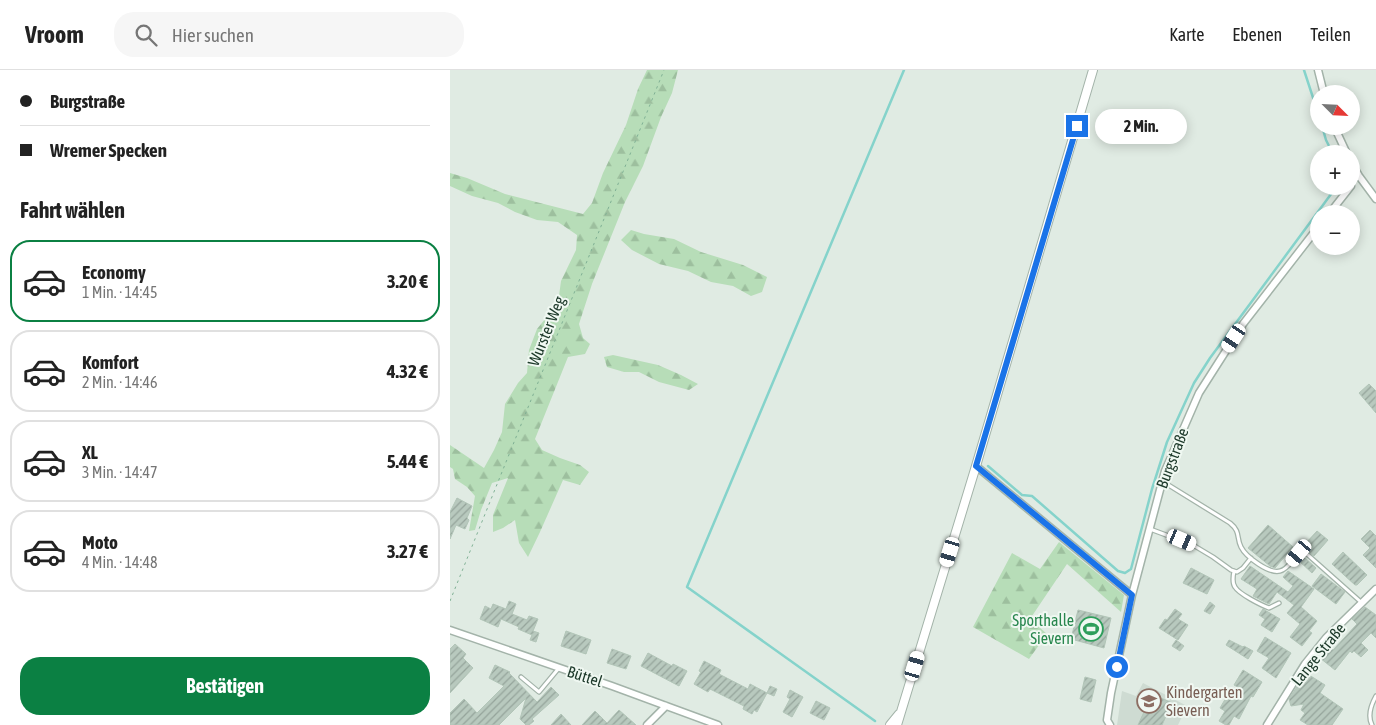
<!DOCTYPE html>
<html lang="de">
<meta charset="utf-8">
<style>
:root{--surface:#fff;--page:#f6f6f6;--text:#222;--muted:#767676;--line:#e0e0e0;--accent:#0b8043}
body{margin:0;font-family:"Asap Condensed",sans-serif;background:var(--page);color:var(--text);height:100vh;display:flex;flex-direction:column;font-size:19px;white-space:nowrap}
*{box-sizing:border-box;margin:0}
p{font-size:16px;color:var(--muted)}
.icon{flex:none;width:28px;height:28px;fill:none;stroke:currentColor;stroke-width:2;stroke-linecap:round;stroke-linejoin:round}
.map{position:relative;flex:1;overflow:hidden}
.side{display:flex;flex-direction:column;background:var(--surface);width:450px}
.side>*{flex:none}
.hud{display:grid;align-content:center;height:110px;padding:0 20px;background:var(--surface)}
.needle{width:32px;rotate:114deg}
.controls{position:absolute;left:860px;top:15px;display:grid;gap:10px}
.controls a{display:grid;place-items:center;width:50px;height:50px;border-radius:50%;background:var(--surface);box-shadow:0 2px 12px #0003;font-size:25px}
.end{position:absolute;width:22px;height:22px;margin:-11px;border:6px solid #1a73e8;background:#fff;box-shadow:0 0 0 2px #fff}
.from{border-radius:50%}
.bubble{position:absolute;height:35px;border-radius:18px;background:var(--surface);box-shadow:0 2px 12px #0003;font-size:16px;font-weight:700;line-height:35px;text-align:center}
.car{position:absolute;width:15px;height:30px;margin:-15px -8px;border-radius:6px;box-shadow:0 0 4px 1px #0007;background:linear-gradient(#fff 24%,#345 0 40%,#fff 0 76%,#345 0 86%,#fff 0)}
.hud b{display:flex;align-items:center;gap:18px;height:48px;font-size:19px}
.hud b+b{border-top:1px solid var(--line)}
.hud i{width:12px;height:12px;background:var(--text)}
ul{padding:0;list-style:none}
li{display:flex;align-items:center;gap:15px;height:82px;margin:0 10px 8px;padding:0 10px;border:2px solid var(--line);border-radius:20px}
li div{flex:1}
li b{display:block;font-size:19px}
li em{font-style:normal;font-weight:700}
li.on{border-color:var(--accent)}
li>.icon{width:45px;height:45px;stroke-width:1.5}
h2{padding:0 20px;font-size:22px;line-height:60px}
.action{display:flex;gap:10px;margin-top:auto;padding:10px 20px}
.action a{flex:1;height:58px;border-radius:20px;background:var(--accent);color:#fff;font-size:20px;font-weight:700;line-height:58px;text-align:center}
header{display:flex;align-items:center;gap:30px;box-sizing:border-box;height:70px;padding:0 25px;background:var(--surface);border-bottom:1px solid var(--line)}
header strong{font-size:24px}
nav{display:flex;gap:28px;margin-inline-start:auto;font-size:18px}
.search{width:350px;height:45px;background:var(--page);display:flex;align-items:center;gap:12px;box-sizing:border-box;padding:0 18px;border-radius:20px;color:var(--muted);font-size:19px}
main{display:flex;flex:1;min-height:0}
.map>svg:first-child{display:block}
</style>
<header>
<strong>Vroom</strong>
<div class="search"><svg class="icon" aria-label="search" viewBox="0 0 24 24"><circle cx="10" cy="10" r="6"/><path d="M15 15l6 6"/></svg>Hier suchen</div>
<nav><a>Karte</a><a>Ebenen</a><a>Teilen</a></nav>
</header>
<main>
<section class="side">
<div class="hud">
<b><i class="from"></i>Burgstraße</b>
<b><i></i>Wremer Specken</b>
</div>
<h2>Fahrt wählen</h2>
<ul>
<li class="on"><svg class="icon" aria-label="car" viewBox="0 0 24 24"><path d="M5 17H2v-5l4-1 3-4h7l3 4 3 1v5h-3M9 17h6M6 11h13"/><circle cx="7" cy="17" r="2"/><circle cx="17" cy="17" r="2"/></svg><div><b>Economy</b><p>1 Min. · 14:45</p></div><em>3.20 €</em></li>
<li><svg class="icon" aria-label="car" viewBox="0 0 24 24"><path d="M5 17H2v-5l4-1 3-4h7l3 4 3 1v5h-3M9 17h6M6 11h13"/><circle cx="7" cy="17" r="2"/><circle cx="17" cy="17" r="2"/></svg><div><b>Komfort</b><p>2 Min. · 14:46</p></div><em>4.32 €</em></li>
<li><svg class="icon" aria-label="car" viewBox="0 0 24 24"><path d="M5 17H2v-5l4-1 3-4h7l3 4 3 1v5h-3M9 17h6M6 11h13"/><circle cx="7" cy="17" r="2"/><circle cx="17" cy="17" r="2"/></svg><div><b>XL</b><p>3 Min. · 14:47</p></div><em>5.44 €</em></li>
<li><svg class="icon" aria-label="car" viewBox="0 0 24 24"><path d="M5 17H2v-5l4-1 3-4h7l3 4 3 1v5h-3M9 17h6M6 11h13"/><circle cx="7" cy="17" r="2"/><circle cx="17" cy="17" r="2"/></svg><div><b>Moto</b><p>4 Min. · 14:48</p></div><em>3.27 €</em></li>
</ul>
<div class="action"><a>Bestätigen</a></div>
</section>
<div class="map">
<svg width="926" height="655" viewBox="0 0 926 655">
<defs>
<pattern id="forest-firs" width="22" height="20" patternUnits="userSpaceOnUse" patternTransform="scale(1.25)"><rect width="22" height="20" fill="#b7ddb8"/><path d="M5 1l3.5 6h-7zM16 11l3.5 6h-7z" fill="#9dbf9e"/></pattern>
<pattern id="building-hatch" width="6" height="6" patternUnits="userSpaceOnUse" patternTransform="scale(1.25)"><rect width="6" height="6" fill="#b8c9be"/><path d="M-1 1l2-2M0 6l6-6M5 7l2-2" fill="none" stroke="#95a49b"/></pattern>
</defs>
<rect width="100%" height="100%" fill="#e0ebe3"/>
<path fill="#cedbd2" d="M693,613L737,636L728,655H667L672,621L686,626Z"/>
<path fill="url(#forest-firs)" d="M197,0H228L222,23L211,47L193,96L175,132L142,214L129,254L133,268L140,274L135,284L118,287L85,369L92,380L110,388L130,395L139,402L130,415L113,410L90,462L78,487L69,473L65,450L53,458L43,462V445L58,408L42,413L31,440L25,460L19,461L25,426L17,417L5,409L3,399L0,397V375L34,398L44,380L52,362L55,334L68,313L77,303L79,280L87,259L108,233L111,211L126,180L127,165L108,152L87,150L65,142L48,133L22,126L0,116V103L17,108L55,124L133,144L142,133L153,103L176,55L188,19Z
M181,160L194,164L224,169L251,182L293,195L317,207L312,222L301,226L283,216L261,212L238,201L209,194L182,180L171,170Z
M163,285L208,295L231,305L248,314L239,320L209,312L189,302H174L157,297L154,287Z
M609,472L674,525L671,542L617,494L580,549L597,564L579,589L523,557L562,483L590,499Z"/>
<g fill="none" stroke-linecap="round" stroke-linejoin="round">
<path stroke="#85d3cb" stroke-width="2.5" d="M854,0L869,46
M872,56L876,70L883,84
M538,396L572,425L582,426L668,501L675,503L681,499L702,419L717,372L744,313L760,288L887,116
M425,651L237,517L454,0"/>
</g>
<path fill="url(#building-hatch)" stroke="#b2c5b8" d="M919,314L926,321V343L909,323Z
M7,428L22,436L17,448L19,450L15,459L6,455L0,469V442Z
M818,455L843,477L825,498L820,496L798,478Z
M920,460L926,466V498L913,485L920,478L911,469Z
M867,461L878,470L864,486L856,480L858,478L855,476L857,474L856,473Z
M893,482L917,505L907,515H905L882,494Z
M853,486L866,498L862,503L848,490Z
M800,496L838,522L843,516L833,507L838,501L864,519L851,537L867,551L859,561L862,563L852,576L840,567L850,554L837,543L844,535L827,522L819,534L803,526L807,519L791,509Z
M741,498L764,510L757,524L733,513Z
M871,504L895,522L886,534L862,516Z
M59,531L66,534L62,544L77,550L79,546L88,549L83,561L89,563L86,572L80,570L82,565L68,559L69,557L51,549L48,557L30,549L35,536L41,539L43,534L56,539Z
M760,532L765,536L760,544L754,541Z
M915,537L926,545V568L921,563L911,573L918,580L911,587L904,581L902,583L900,581L885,600L870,588L879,577L883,580L907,554L902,549Z
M725,539L732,544L728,549L738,555L728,570L709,558L715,549L717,550Z
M813,539L830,549L822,562L811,555L815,549L809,545Z
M628,540L661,548L654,578L621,569Z
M116,561L141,570L136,584L111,576Z
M815,567L841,583L826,608L812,598L819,588L807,581Z
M726,570L734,576L730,581L722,576Z
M779,570L793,577L794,576L803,581L798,589L776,575Z
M5,574L16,584L13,588L23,598L0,623V579Z
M162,579L181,586L176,599L157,593Z
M198,583L222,596L223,594L237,601L229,616L191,596Z
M254,591L271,600L269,604L298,619L300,614L317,623L307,642L304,640L302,644L293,639L294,636L260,619L258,622L244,614L251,602L249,601Z
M45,595L60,602L59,603L87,632L101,617L109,625L82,649L84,651L79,655H76L70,649L76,628L49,655H0V643L14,629L27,643L54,616L39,608Z
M793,600L812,612L803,627L801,626L789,649L784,646L779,655H776L769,651L775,641L770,638L777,626L785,630L791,619L784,615Z
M856,603L875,615L870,623L893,639L882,655H858L850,650L855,643L851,640L854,634L841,636L839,629Z
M635,607L646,610L641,632L630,629Z
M320,616L327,619L324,626L317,623Z
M340,620L353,627L342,647L333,642L340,629L337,627Z
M711,628L722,633L712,655H688L700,629L709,633Z
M366,631L380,638L374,650L360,643Z
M169,640L186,655H132L145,641L157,653Z
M111,644L121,655H101Z"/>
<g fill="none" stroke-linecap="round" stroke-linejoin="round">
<g stroke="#a3b3a9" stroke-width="5.5">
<path id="service" d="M712,411L780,453C791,462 786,467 791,477C796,487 819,504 830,501C840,499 843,485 853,482L858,485L912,533
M700,459L743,475L763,487L781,500L787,502L793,498L801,488
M784,501C783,506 782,513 785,517C789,524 811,535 819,538L829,533
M71,607L89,622L109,598
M922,655C917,645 921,635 926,626"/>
</g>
<g stroke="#a3b3a9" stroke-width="9">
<path id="minor" d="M868,0L874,24
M884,56L897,84
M901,92L909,106L926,129
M879,144L901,116
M526,396L682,525
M0,560L162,616L268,655
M197,655L216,636
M660,655L657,650L661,623L682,525L715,401L749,323L793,254L869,156
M817,655L855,594L876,568L926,519"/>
</g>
<g stroke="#a3b3a9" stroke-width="10">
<path id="tertiary" d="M440,655L449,644
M447,655L526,396L643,0"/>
</g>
<path stroke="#7fb094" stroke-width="1" stroke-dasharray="2.5 4" stroke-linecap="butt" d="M0,531L214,0"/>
<use href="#service" stroke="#fff" stroke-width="3"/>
<use href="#minor" stroke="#fff" stroke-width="6"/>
<use href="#tertiary" stroke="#fff" stroke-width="8"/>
</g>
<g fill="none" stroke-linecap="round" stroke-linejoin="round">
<path stroke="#1a73e8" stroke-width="6" d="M627,56L526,396L682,525L667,597"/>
</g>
<defs>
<g id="stadium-ring" transform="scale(1.25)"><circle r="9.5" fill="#f0f8f2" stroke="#2e9e5b" stroke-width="1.5"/><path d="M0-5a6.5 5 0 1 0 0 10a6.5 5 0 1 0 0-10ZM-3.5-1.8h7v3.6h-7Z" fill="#2e9e5b"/></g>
<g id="school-ring" transform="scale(1.25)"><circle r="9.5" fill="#f0f8f2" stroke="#8d6e63" stroke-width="1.5"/><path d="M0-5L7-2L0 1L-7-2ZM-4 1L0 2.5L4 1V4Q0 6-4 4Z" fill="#8d6e63"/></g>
</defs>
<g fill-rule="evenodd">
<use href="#stadium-ring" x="641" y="559"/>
<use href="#school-ring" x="699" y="631"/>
</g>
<g text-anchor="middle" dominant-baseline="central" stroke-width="4" stroke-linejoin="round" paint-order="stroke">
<g font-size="16" fill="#203c2d" stroke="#f0f8f2">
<text transform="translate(96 261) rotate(-68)">Wurster Weg</text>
<text transform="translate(722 388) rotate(-69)">Burgstraße</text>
<text transform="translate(868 584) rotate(-51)">Lange Straße</text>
<text transform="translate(135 606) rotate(18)">Büttel</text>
</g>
<g font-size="16" fill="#27864d" stroke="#f0f8f2" text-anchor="end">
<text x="624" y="550">Sporthalle<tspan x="624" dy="18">Sievern</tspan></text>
</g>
<g font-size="16" fill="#785e54" stroke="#f0f8f2" text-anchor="start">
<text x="716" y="622">Kindergarten<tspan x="716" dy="18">Sievern</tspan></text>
</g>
</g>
</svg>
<div class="controls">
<a><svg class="needle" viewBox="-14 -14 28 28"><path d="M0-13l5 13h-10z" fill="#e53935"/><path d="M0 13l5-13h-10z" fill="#767676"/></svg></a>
<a>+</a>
<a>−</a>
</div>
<i class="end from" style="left:667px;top:597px"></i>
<i class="end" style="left:627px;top:56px"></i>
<div class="bubble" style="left:645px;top:39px;width:92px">2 Min.</div>
<i class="car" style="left:784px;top:268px;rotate:213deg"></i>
<i class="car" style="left:732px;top:470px;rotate:113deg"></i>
<i class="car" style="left:500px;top:482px;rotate:197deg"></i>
<i class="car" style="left:849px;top:483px;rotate:220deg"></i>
<i class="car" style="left:465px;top:596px;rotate:17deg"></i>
</div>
</main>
